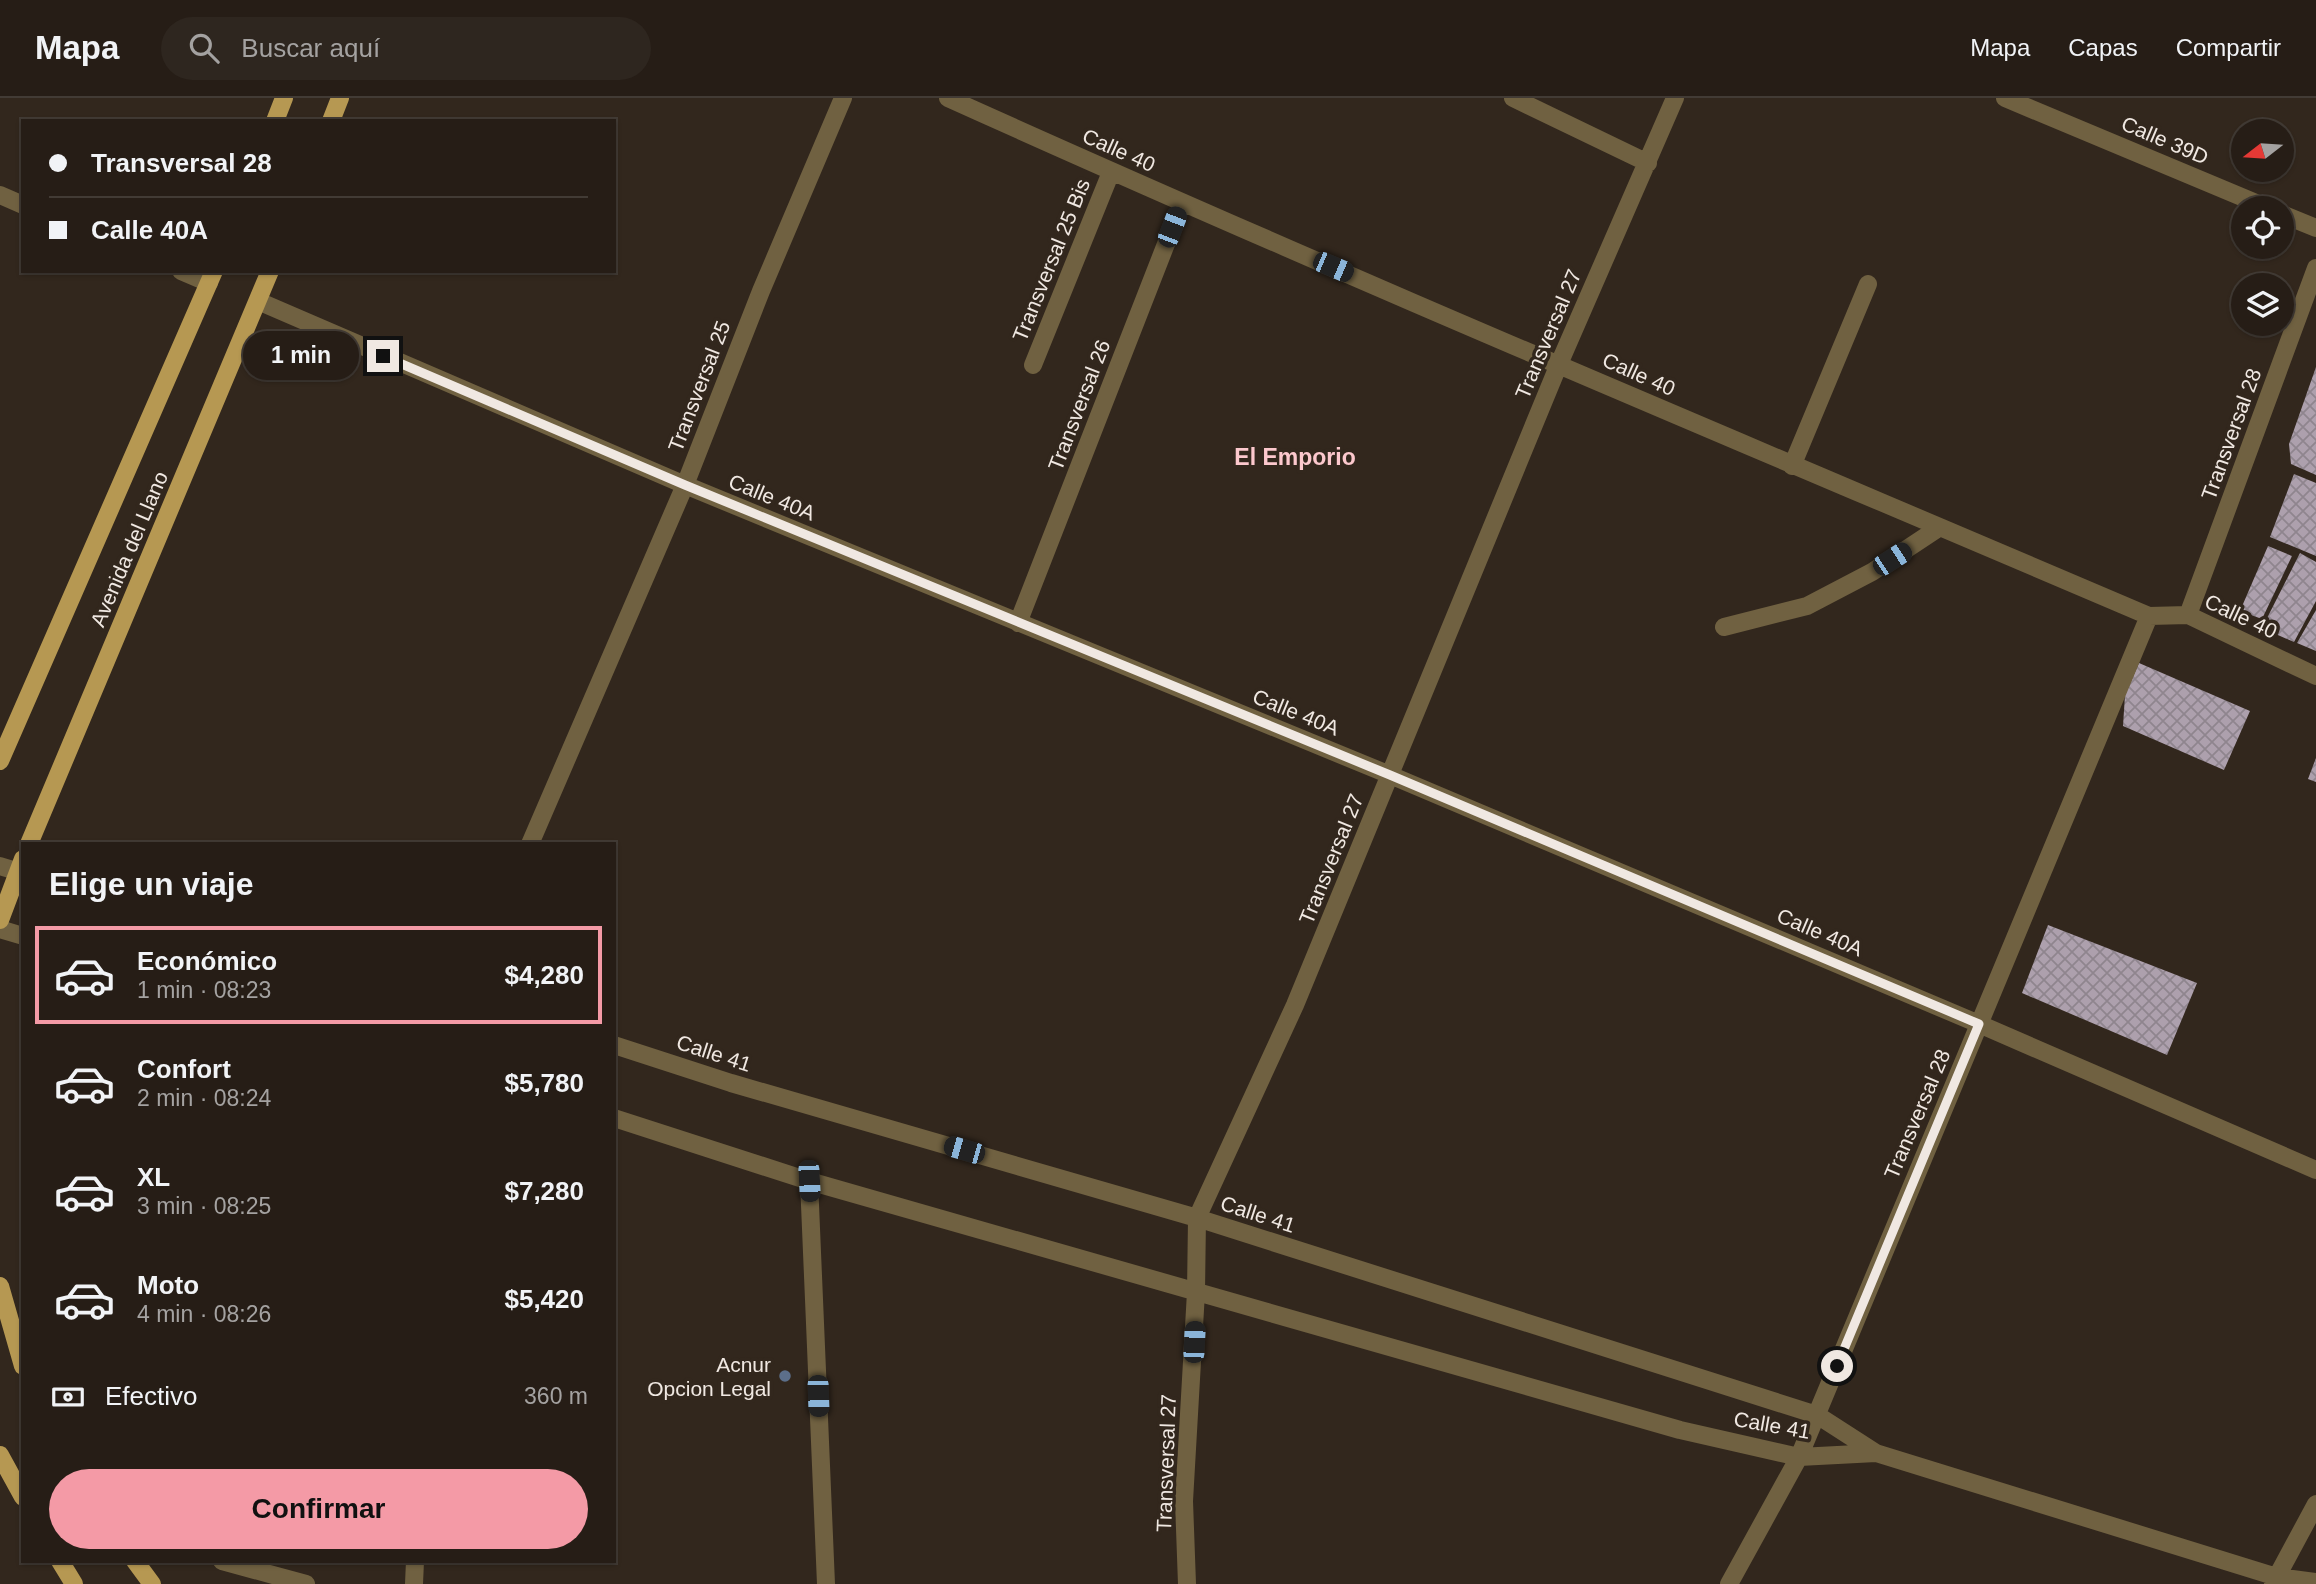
<!DOCTYPE html>
<html lang="es">
<meta charset="utf-8">
<style>
:root{--surface:#261d16;--page:#2e261f;--text:#f1f3f6;--muted:#a4a2a1;--line:#423b35;--accent:#f49aa6}
body{margin:0;font-family:Arial,sans-serif;background:var(--page);color:var(--text);height:100vh;display:flex;flex-direction:column;font-size:26px;white-space:nowrap}
*{box-sizing:border-box;margin:0}
p{font-size:23px;color:var(--muted)}
.icon{flex:none;width:38px;height:38px;fill:none;stroke:currentColor;stroke-width:2;stroke-linecap:round;stroke-linejoin:round}
.map{position:relative;flex:1;overflow:hidden}
.sheet{position:absolute;left:21px;top:744px;width:595px;height:721px;display:flex;flex-direction:column;background:var(--surface);border-radius:0px;box-shadow:0 2px 5px #0004,0 0 0 2px var(--line)}
.sheet>*{flex:none}
.guide{position:absolute;left:21px;top:21px;width:595px;height:154px;border-radius:0px;box-shadow:0 2px 5px #0004,0 0 0 2px var(--line);display:grid;align-content:center;height:154px;padding:0 28px;background:var(--surface)}
.needle{width:46px;rotate:253deg}
.fabs{position:absolute;left:2231px;top:21px;display:grid;gap:14px}
.fabs a{display:grid;place-items:center;width:63px;height:63px;border-radius:50%;background:var(--surface);box-shadow:0 2px 5px #0004,0 0 0 2px var(--line);font-size:35px}
.end{position:absolute;width:32px;height:32px;margin:-16px;border:9px solid #f0e8e2;background:#111;box-shadow:0 0 0 4px #111}
.from{border-radius:50%}
.bubble{position:absolute;height:49px;border-radius:24px;background:var(--surface);box-shadow:0 2px 5px #0004,0 0 0 2px var(--line);font-size:23px;font-weight:800;line-height:49px;text-align:center}
.car{position:absolute;width:21px;height:42px;margin:-21px -10px;border-radius:9px;box-shadow:0 0 5px 2px #0007;background:linear-gradient(#222 24%,#8ab4d8 0 40%,#222 0 76%,#8ab4d8 0 86%,#222 0)}
.guide b{display:flex;align-items:center;gap:24px;height:66px;font-size:26px}
.guide b+b{border-top:2px solid var(--line)}
.guide i{width:18px;height:18px;background:var(--text)}
ul{padding:0;list-style:none}
li{display:flex;align-items:center;gap:21px;height:98px;margin:0 14px 10px;padding:0 14px;border:4px solid transparent;border-radius:0px}
li div{flex:1}
li b{display:block;font-size:26px}
li em{font-style:normal;font-weight:800}
li.on{border-color:var(--accent)}
li>.icon{width:63px;height:63px;stroke-width:1.5}
h2{padding:0 28px;font-size:32px;line-height:84px}
.pay{display:flex;align-items:center;gap:18px;height:77px;padding:0 28px;font-size:26px}
.pay p{margin-inline-start:auto}
.cta{display:flex;gap:14px;margin-top:auto;padding:14px 28px}
.cta a{flex:1;height:80px;border-radius:42px;background:var(--accent);color:#111;font-size:28px;font-weight:800;line-height:80px;text-align:center}
header{display:flex;align-items:center;gap:42px;box-sizing:border-box;height:98px;padding:0 35px;background:var(--surface);border-bottom:2px solid var(--line)}
header strong{font-size:33px}
nav{display:flex;gap:38px;margin-inline-start:auto;font-size:24px}
.search{width:490px;height:63px;background:var(--page);display:flex;align-items:center;gap:18px;box-sizing:border-box;padding:0 24px;border-radius:38px;color:var(--muted);font-size:26px}
.map>svg:first-child{display:block}
</style>
<header>
<strong>Mapa</strong>
<div class="search"><svg class="icon" aria-label="search" viewBox="0 0 24 24"><circle cx="10" cy="10" r="6"/><path d="M15 15l6 6"/></svg>Buscar aquí</div>
<nav><a>Mapa</a><a>Capas</a><a>Compartir</a></nav>
</header>
<div class="map">
<svg width="2316" height="1486" viewBox="0 0 2316 1486">
<defs>
<pattern id="building-cross-hatch" width="8" height="8" patternUnits="userSpaceOnUse" patternTransform="scale(1.75)"><rect width="8" height="8" fill="#ada0ad"/><path d="M0 0l8 8M0 8l8-8" fill="none" stroke="#8f858e"/></pattern>
</defs>
<rect width="100%" height="100%" fill="#32271d"/>
<path fill="url(#building-cross-hatch)" d="M2316,269V377L2291,366L2289,346Z
M2294,376L2316,385V458L2270,439Z
M2268,448L2292,458L2262,521L2240,513Z
M2300,455L2316,464V503L2294,544L2262,530Z
M2316,512V553L2297,545Z
M2139,565L2250,613L2224,672L2123,628L2125,597Z
M2316,660V684L2308,681Z
M2048,827L2197,885L2167,957L2022,895Z"/>
<g fill="none" stroke-linecap="round" stroke-linejoin="round">
<path stroke="#706141" stroke-width="18" d="M948,0C1345,179 1748,347 2149,518L2188,517L2316,578
M1513,0L1648,65
M2005,0L2268,110
M0,97L23,107
M2282,116L2316,130
M181,173L209,185
M258,203L685,387L1390,677L1979,926L2316,1072
M1033,267L1111,74
M1792,368L1868,186
M2188,517L2316,170
M1018,525L1182,105
M1724,529L1807,508L1872,474L1940,429
M530,746L685,387L761,193L843,0
M0,768L23,775
M0,831L23,838
M614,947L731,985L1197,1120L1817,1317L1876,1355L2277,1479L2316,1484
M614,1020L809,1083L1680,1332L1799,1359L1876,1355
M809,1083L826,1486
M222,1463L306,1486
M414,1486L415,1463
M1187,1486L1184,1403L1196,1194L1197,1120L1295,907L1559,266L1675,0
M1729,1486L1799,1359L2149,518
M2273,1486L2316,1406"/>
<path stroke="#b69852" stroke-width="18" d="M275,23L284,0
M331,23L340,0
M0,663L214,173
M29,746L270,173
M0,822L23,761
M0,1188L23,1268
M0,1357L23,1399
M60,1463L74,1486
M135,1463L152,1486"/>
</g>
<g fill="none" stroke-linecap="round" stroke-linejoin="round">
<path stroke="#f0e8e2" stroke-width="9" d="M383,258L685,387L1390,677L1979,926L1837,1268"/>
</g>
<circle fill="#5c6f8a" stroke="#32271d" stroke-width="2.5" cx="785" cy="1278" r="7"/>
<g text-anchor="middle" dominant-baseline="central" stroke-width="7" stroke-linejoin="round" paint-order="stroke">
<g font-size="21" fill="#f0e8e2" stroke="#32271d">
<text transform="translate(2165 42) rotate(23)">Calle 39D</text>
<text transform="translate(1119 52) rotate(24)">Calle 40</text>
<text transform="translate(1051 162) rotate(-68)">Transversal 25 Bis</text>
<text transform="translate(1548 236) rotate(-67)">Transversal 27</text>
<text transform="translate(1639 276) rotate(24)">Calle 40</text>
<text transform="translate(699 288) rotate(-69)">Transversal 25</text>
<text transform="translate(1079 307) rotate(-69)">Transversal 26</text>
<text transform="translate(2231 336) rotate(-70)">Transversal 28</text>
<text transform="translate(772 399) rotate(22)">Calle 40A</text>
<text transform="translate(129 451) rotate(-67)">Avenida del Llano</text>
<text transform="translate(2241 518) rotate(25)">Calle 40</text>
<text transform="translate(1296 614) rotate(22)">Calle 40A</text>
<text transform="translate(1331 761) rotate(-68)">Transversal 27</text>
<text transform="translate(1820 834) rotate(23)">Calle 40A</text>
<text transform="translate(714 955) rotate(18)">Calle 41</text>
<text transform="translate(1917 1016) rotate(-67)">Transversal 28</text>
<text transform="translate(1258 1116) rotate(18)">Calle 41</text>
<text transform="translate(1772 1327) rotate(10)">Calle 41</text>
<text transform="translate(1166 1365) rotate(-88)">Transversal 27</text>
</g>
<g font-size="21" fill="#f0e8e2" stroke="#32271d" text-anchor="end">
<text x="771" y="1266">Acnur<tspan x="771" dy="24">Opcion Legal</tspan></text>
</g>
<g font-size="23" font-weight="bold" fill="#fcc8cd" stroke="#32271d">
<text x="1295" y="359">El Emporio</text>
</g>
</g>
</svg>
<div class="fabs">
<a><svg class="needle" viewBox="-14 -14 28 28"><path d="M0-13l5 13h-10z" fill="#e53935"/><path d="M0 13l5-13h-10z" fill="#a4a2a1"/></svg></a>
<a><svg class="icon" aria-label="locate" viewBox="0 0 24 24"><circle cx="12" cy="12" r="6"/><path d="M12 2v4M12 18v4M2 12h4M18 12h4"/></svg></a>
<a><svg class="icon" aria-label="layers" viewBox="0 0 24 24"><path d="M12 4l9 5-9 5-9-5zM3 14l9 5 9-5"/></svg></a>
</div>
<i class="end from" style="left:1837px;top:1268px"></i>
<i class="end" style="left:383px;top:258px"></i>
<div class="bubble" style="left:243px;top:233px;width:116px">1 min</div>
<i class="car" style="left:1172px;top:129px;rotate:21deg"></i>
<i class="car" style="left:1333px;top:169px;rotate:113deg"></i>
<i class="car" style="left:1892px;top:461px;rotate:57deg"></i>
<i class="car" style="left:964px;top:1052px;rotate:286deg"></i>
<i class="car" style="left:809px;top:1083px;rotate:177deg"></i>
<i class="car" style="left:1194px;top:1244px;rotate:3deg"></i>
<i class="car" style="left:818px;top:1298px;rotate:178deg"></i>
<div class="guide">
<b><i class="from"></i>Transversal 28</b>
<b><i></i>Calle 40A</b>
</div>
<section class="sheet">
<h2>Elige un viaje</h2>
<ul>
<li class="on"><svg class="icon" aria-label="car" viewBox="0 0 24 24"><path d="M5 17H2v-5l4-1 3-4h7l3 4 3 1v5h-3M9 17h6M6 11h13"/><circle cx="7" cy="17" r="2"/><circle cx="17" cy="17" r="2"/></svg><div><b>Económico</b><p>1 min · 08:23</p></div><em>$4,280</em></li>
<li><svg class="icon" aria-label="car" viewBox="0 0 24 24"><path d="M5 17H2v-5l4-1 3-4h7l3 4 3 1v5h-3M9 17h6M6 11h13"/><circle cx="7" cy="17" r="2"/><circle cx="17" cy="17" r="2"/></svg><div><b>Confort</b><p>2 min · 08:24</p></div><em>$5,780</em></li>
<li><svg class="icon" aria-label="car" viewBox="0 0 24 24"><path d="M5 17H2v-5l4-1 3-4h7l3 4 3 1v5h-3M9 17h6M6 11h13"/><circle cx="7" cy="17" r="2"/><circle cx="17" cy="17" r="2"/></svg><div><b>XL</b><p>3 min · 08:25</p></div><em>$7,280</em></li>
<li><svg class="icon" aria-label="car" viewBox="0 0 24 24"><path d="M5 17H2v-5l4-1 3-4h7l3 4 3 1v5h-3M9 17h6M6 11h13"/><circle cx="7" cy="17" r="2"/><circle cx="17" cy="17" r="2"/></svg><div><b>Moto</b><p>4 min · 08:26</p></div><em>$5,420</em></li>
</ul>
<div class="pay"><svg class="icon" aria-label="cash" viewBox="0 0 24 24"><path d="M3 7h18v10H3z"/><circle cx="12" cy="12" r="2"/></svg>Efectivo<p>360 m</p></div>
<div class="cta"><a>Confirmar</a></div>
</section>
</div>
